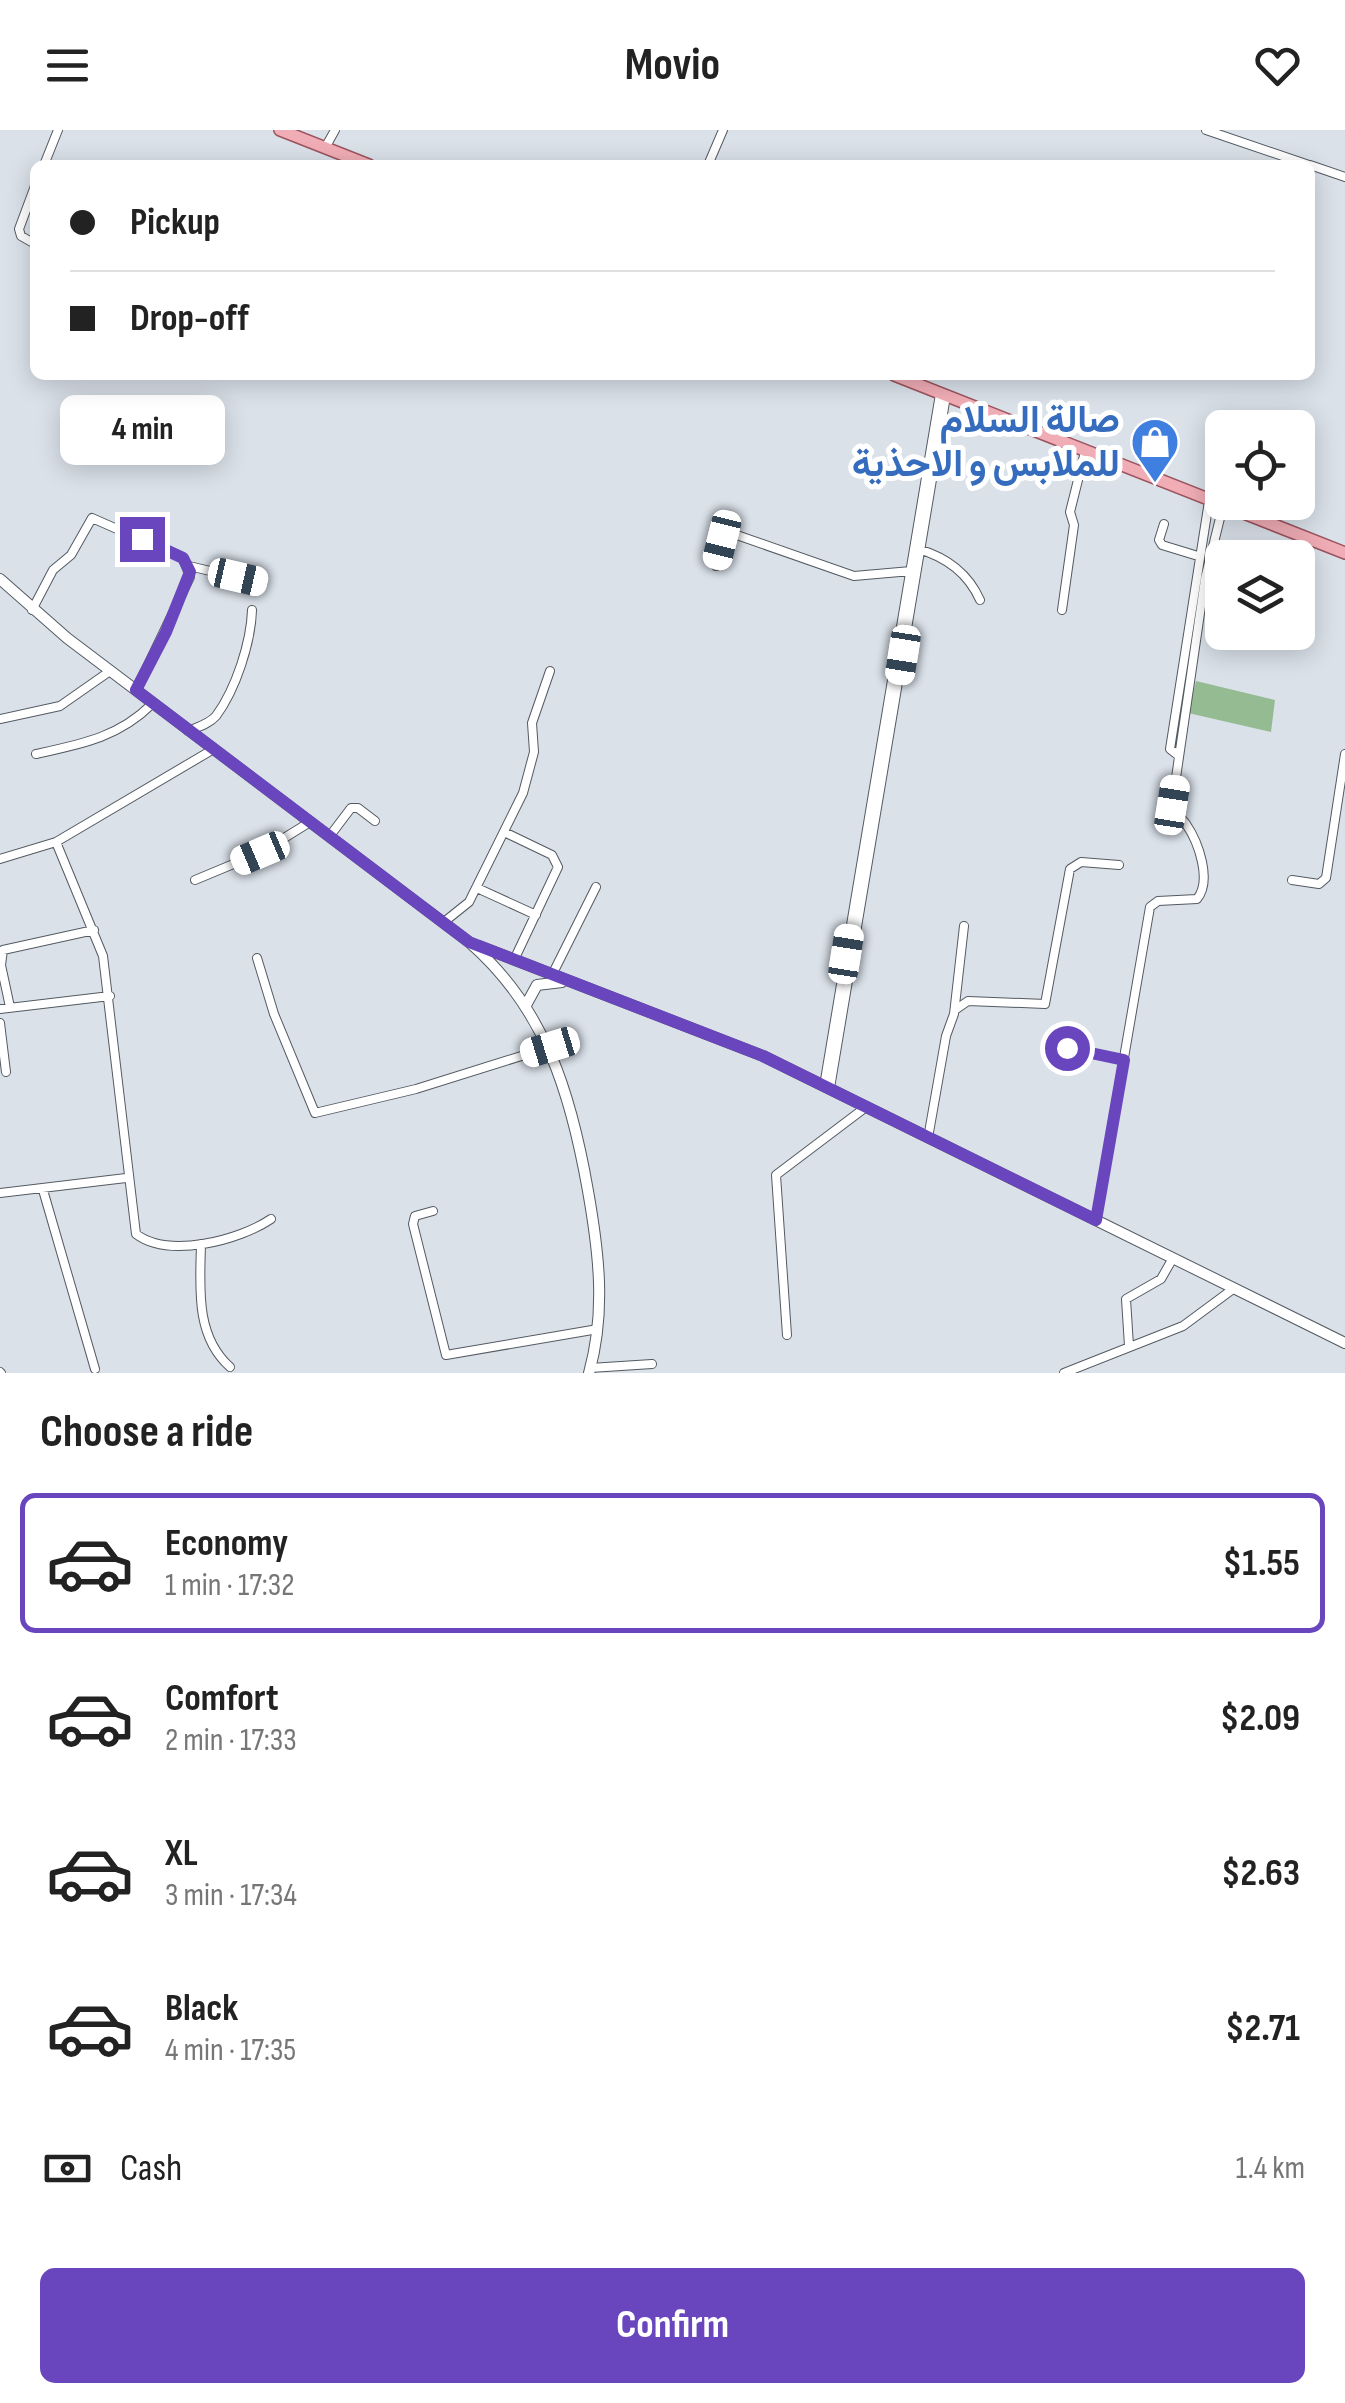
<!DOCTYPE html>
<meta charset="utf-8">
<style>
:root{--surface:#fff;--page:#f6f6f6;--text:#222;--muted:#767676;--line:#e0e0e0;--accent:#6a46be}
body{margin:0;font-family:"Sofia Sans Condensed",Vazirmatn,sans-serif;background:var(--page);color:var(--text);height:100vh;display:flex;flex-direction:column;font-size:38px;white-space:nowrap}
*{box-sizing:border-box;margin:0}
p{font-size:32px;color:var(--muted)}
.icon{flex:none;width:55px;height:55px;fill:none;stroke:currentColor;stroke-width:2;stroke-linecap:round;stroke-linejoin:round}
.map{position:relative;height:1243px;overflow:hidden}
.panel{display:flex;flex-direction:column;background:var(--surface);flex:1}
.panel>*{flex:none}
.guide{position:absolute;left:30px;top:30px;width:1285px;height:220px;border-radius:15px;box-shadow:0 5px 25px #0003;display:grid;align-content:center;height:220px;padding:0 40px;background:var(--surface)}
.fabs{position:absolute;left:1205px;top:280px;display:grid;gap:20px}
.fabs a{display:grid;place-items:center;width:110px;height:110px;border-radius:15px;background:var(--surface);box-shadow:0 5px 25px #0003;font-size:50px}
.end{position:absolute;width:45px;height:45px;margin:-22px;border:12px solid #6a46be;background:#fff;box-shadow:0 0 0 5px #fff}
.from{border-radius:50%}
.bubble{position:absolute;height:70px;border-radius:15px;background:var(--surface);box-shadow:0 5px 25px #0003;font-size:32px;font-weight:700;line-height:70px;text-align:center}
.car{position:absolute;width:30px;height:60px;margin:-30px -15px;border-radius:12px;box-shadow:0 0 8px 2px #0007;background:linear-gradient(#fff 24%,#345 0 40%,#fff 0 76%,#345 0 86%,#fff 0)}
.guide b{display:flex;align-items:center;gap:35px;height:95px;font-size:38px}
.guide b+b{border-top:2px solid var(--line)}
.guide i{width:25px;height:25px;background:var(--text)}
ul{padding:0;list-style:none}
li{display:flex;align-items:center;gap:30px;height:140px;margin:0 20px 15px;padding:0 20px;border:5px solid transparent;border-radius:15px}
li div{flex:1}
li b{display:block;font-size:38px}
li em{font-style:normal;font-weight:700}
li.on{border-color:var(--accent)}
li>.icon{width:90px;height:90px;stroke-width:1.5}
h2{padding:0 40px;font-size:45px;line-height:120px}
.pay{display:flex;align-items:center;gap:25px;height:110px;padding:0 40px;font-size:38px}
.pay p{margin-inline-start:auto}
.button{display:flex;gap:20px;margin-top:auto;padding:20px 40px}
.button a{flex:1;height:115px;border-radius:15px;background:var(--accent);color:#fff;font-size:40px;font-weight:700;line-height:115px;text-align:center}
header{display:flex;justify-content:space-between;align-items:center;height:130px;padding:0 40px;background:var(--surface);font-size:45px;font-weight:700}
.map>svg:first-child{display:block}
</style>
<header><svg class="icon" aria-label="menu" viewBox="0 0 24 24"><path d="M4 6h16M4 12h16M4 18h16"/></svg>Movio<svg class="icon" aria-label="heart" viewBox="0 0 24 24"><path d="M12 20l-8-8c-3-5 5-10 8-4 3-6 11-1 8 4z"/></svg></header>
<div class="map">
<svg width="1345" height="1243" viewBox="0 0 1345 1243">
<rect width="100%" height="100%" fill="#dae1e9"/>
<path fill="#95bb92" d="M1196,551L1275,570L1271,602L1188,583Z"/>
<g fill="none" stroke-linecap="round" stroke-linejoin="round">
<g stroke="#545a61" stroke-width="10">
<path id="street" d="M1206,0L1309,35
M325,18L335,0
M44,35L58,0
M708,35L723,0
M1310,35L1345,47
M35,56L19,99L21,106L35,114
M1164,394L1159,410L1162,415L1198,426
M918,419C946,427 968,443 980,470
M189,436L261,453
M716,436L722,409L731,403L854,446L911,441
M32,480L53,440L71,425L92,388L183,428L190,447L136,560
M1062,480L1074,395L1070,382L1085,322
M0,589L60,576L110,541
M188,601C198,597 209,594 216,586C236,559 251,512 252,480
M36,624C82,614 119,607 152,574
M1179,626L1170,619L1209,371
M504,702L552,725L558,737L514,830
M329,707L351,678H358L375,691
M56,712L103,826L136,1104C169,1129 240,1110 271,1089
M0,729L56,712L212,620
M195,750L260,723L310,692
M1292,750L1319,754L1326,748L1345,624
M477,758L536,785
M444,792L469,772L523,663L534,622L532,593L550,541
M257,828L274,884L315,983L416,959L550,917
M552,845L596,757
M10,877L1,835L3,820L94,800
M0,879L110,866
M955,880L968,871L1045,874L1070,739L1081,732L1119,735
M0,893L6,942
M1067,918L1124,930
M824,956L940,264
M830,958L946,266
M928,1008L946,906L954,884L964,796
M43,1060L95,1239
M0,1063L126,1048
M433,1081L415,1086L413,1094L446,1225L598,1199
M1096,1090L1150,777L1158,771L1197,769C1212,751 1199,713 1186,694C1180,686 1175,685 1172,675L1205,449L1223,376
M201,1114C200,1157 195,1206 230,1237
M787,1205L776,1045L866,977
M1129,1216L1126,1169L1161,1149L1173,1128
M590,1238L652,1234
M0,1242L1,1243
M1064,1243L1183,1196L1233,1159"/>
</g>
<g stroke="#545a61" stroke-width="12">
<path id="secondary" d="M0,449L67,508L469,812C546,879 571,964 588,1061C599,1123 606,1182 589,1243
M479,816L763,926L1345,1213
M526,875L537,855L562,852"/>
</g>
<g stroke="#9c545e" stroke-width="14">
<path id="primary" d="M280,0L369,35
M894,245L1345,423"/>
</g>
<use href="#street" stroke="#fff" stroke-width="8"/>
<use href="#secondary" stroke="#fff" stroke-width="10"/>
<use href="#primary" stroke="#f1adb6" stroke-width="11"/>
</g>
<g fill="none" stroke-linecap="round" stroke-linejoin="round">
<path stroke="#6a46be" stroke-width="12" d="M142,409L183,428L190,442L166,502L136,560L469,812L763,926L1096,1090L1124,930L1067,918"/>
</g>
<defs>
<g id="shop-pin" transform="scale(2.5)"><path d="M0 17L-7.5 6A9.5 9.5 0 1 1 7.5 6Z" fill="#3f7fe0" stroke="#fff"/><path d="M-5-2.5h2.3a2.7 3.5 0 0 1 5.4 0H5L5.5 6h-11ZM-1.5-2.5h3a1.5 2.3 0 0 0-3 0Z" fill="#fff"/></g>
</defs>
<g fill-rule="evenodd">
<use href="#shop-pin" x="1155" y="312"/>
</g>
<g text-anchor="middle" dominant-baseline="central" stroke-width="10" stroke-linejoin="round" paint-order="stroke">
<g font-size="38" font-weight="bold" fill="#366cbe" stroke="#fff" text-anchor="end">
<text x="1120" y="290">صالة السلام<tspan x="1120" dy="44">للملابس و الاحذية</tspan></text>
</g>
</g>
</svg>
<div class="fabs">
<a><svg class="icon" aria-label="locate" viewBox="0 0 24 24"><circle cx="12" cy="12" r="6"/><path d="M12 2v4M12 18v4M2 12h4M18 12h4"/></svg></a>
<a><svg class="icon" aria-label="layers" viewBox="0 0 24 24"><path d="M12 4l9 5-9 5-9-5zM3 14l9 5 9-5"/></svg></a>
</div>
<i class="end from" style="left:1067px;top:918px"></i>
<i class="end" style="left:142px;top:409px"></i>
<div class="bubble" style="left:60px;top:265px;width:165px">4 min</div>
<i class="car" style="left:722px;top:410px;rotate:194deg"></i>
<i class="car" style="left:238px;top:447px;rotate:103deg"></i>
<i class="car" style="left:903px;top:525px;rotate:189deg"></i>
<i class="car" style="left:1172px;top:675px;rotate:9deg"></i>
<i class="car" style="left:260px;top:723px;rotate:247deg"></i>
<i class="car" style="left:846px;top:824px;rotate:9deg"></i>
<i class="car" style="left:550px;top:917px;rotate:253deg"></i>
<div class="guide">
<b><i class="from"></i>Pickup</b>
<b><i></i>Drop-off</b>
</div>
</div>
<section class="panel">
<h2>Choose a ride</h2>
<ul>
<li class="on"><svg class="icon" aria-label="car" viewBox="0 0 24 24"><path d="M5 17H2v-5l4-1 3-4h7l3 4 3 1v5h-3M9 17h6M6 11h13"/><circle cx="7" cy="17" r="2"/><circle cx="17" cy="17" r="2"/></svg><div><b>Economy</b><p>1 min · 17:32</p></div><em>$1.55</em></li>
<li><svg class="icon" aria-label="car" viewBox="0 0 24 24"><path d="M5 17H2v-5l4-1 3-4h7l3 4 3 1v5h-3M9 17h6M6 11h13"/><circle cx="7" cy="17" r="2"/><circle cx="17" cy="17" r="2"/></svg><div><b>Comfort</b><p>2 min · 17:33</p></div><em>$2.09</em></li>
<li><svg class="icon" aria-label="car" viewBox="0 0 24 24"><path d="M5 17H2v-5l4-1 3-4h7l3 4 3 1v5h-3M9 17h6M6 11h13"/><circle cx="7" cy="17" r="2"/><circle cx="17" cy="17" r="2"/></svg><div><b>XL</b><p>3 min · 17:34</p></div><em>$2.63</em></li>
<li><svg class="icon" aria-label="car" viewBox="0 0 24 24"><path d="M5 17H2v-5l4-1 3-4h7l3 4 3 1v5h-3M9 17h6M6 11h13"/><circle cx="7" cy="17" r="2"/><circle cx="17" cy="17" r="2"/></svg><div><b>Black</b><p>4 min · 17:35</p></div><em>$2.71</em></li>
</ul>
<div class="pay"><svg class="icon" aria-label="cash" viewBox="0 0 24 24"><path d="M3 7h18v10H3z"/><circle cx="12" cy="12" r="2"/></svg>Cash<p>1.4 km</p></div>
<div class="button"><a>Confirm</a></div>
</section>
